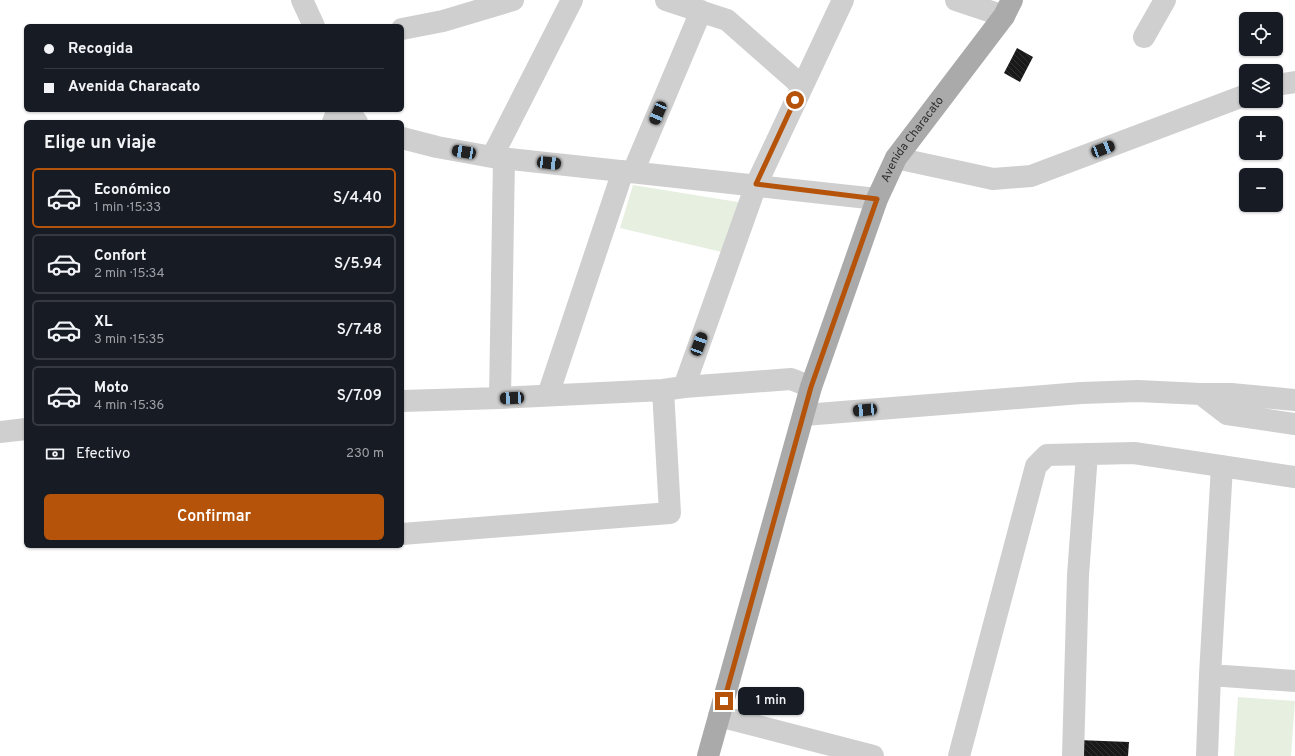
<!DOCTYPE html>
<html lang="es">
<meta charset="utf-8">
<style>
:root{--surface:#171b24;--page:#20242c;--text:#f1f3f6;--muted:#9ea1a6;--line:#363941;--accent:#b45309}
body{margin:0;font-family:Overpass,sans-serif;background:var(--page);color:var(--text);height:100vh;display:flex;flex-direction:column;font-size:15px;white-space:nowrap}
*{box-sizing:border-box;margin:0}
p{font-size:13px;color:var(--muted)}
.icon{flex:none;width:22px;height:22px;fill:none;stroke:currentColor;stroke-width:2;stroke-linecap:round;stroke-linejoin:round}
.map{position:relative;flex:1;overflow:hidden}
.panel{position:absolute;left:24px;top:120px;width:380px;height:428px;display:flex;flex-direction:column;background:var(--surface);border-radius:6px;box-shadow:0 1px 3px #0004}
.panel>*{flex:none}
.guide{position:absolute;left:24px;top:24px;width:380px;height:88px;border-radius:6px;box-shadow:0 1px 3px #0004;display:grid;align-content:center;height:88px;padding:0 20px;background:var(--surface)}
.buttons{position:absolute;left:1239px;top:12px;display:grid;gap:8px}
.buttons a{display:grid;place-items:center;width:44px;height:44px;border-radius:6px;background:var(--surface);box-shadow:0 1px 3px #0004;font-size:20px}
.end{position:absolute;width:18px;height:18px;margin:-9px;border:5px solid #b45309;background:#fff;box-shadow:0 0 0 2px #fff}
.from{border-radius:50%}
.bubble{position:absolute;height:28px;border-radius:6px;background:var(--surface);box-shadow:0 1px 3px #0004;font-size:13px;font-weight:600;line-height:28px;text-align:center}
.car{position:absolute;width:12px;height:24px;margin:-12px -6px;border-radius:5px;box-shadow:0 0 3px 1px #0007;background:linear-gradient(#222 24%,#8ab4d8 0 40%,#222 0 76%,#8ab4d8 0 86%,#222 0)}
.guide b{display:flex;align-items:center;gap:14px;height:38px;font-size:15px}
.guide b+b{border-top:1px solid var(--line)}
.guide i{width:10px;height:10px;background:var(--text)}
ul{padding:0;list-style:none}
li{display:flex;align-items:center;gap:12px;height:60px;margin:0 8px 6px;padding:0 12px;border:2px solid var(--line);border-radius:6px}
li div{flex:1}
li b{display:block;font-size:15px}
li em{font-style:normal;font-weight:600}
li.on{border-color:var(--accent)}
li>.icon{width:36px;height:36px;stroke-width:1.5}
h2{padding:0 20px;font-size:18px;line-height:48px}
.pay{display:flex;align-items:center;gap:10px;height:44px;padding:0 20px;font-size:15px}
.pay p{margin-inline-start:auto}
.cta{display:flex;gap:8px;margin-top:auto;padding:8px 20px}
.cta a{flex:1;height:46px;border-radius:6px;background:var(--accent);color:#fff;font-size:16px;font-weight:600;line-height:46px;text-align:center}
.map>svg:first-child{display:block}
</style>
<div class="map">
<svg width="1295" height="756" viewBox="0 0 1295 756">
<defs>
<pattern id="building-back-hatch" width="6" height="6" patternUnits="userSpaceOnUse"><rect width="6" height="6" fill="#191919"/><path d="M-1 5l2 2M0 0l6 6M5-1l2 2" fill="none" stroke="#323232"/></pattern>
</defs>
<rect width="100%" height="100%" fill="#fff"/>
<path fill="#e7efe0" d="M633,185L744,203L726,253L620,228Z
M1238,697L1295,701L1291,756H1234Z"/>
<path fill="url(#building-back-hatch)" d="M1017,48L1033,57L1020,82L1004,73Z
M1078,740L1129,742L1128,756H1078Z"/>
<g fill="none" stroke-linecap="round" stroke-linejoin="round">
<path stroke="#cfcfcf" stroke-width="22" d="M302,0L314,26
M666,0L727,20L802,86
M956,0L1004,16
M402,29L443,21L513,0
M1144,37L1165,0
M1276,85L1295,82
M347,110L357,122
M333,122L338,110
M402,138L437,147L492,157L877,199
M492,157L572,0
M896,158L993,179L1031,176L1246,95
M633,172L701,11
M684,387L756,185L843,0
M1201,394L1227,414L1295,424
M548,395L623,171
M500,398L504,158
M402,401L500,398L663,390L684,387L791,379L811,387
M804,415L1081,393L1138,391L1201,394H1231L1295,400
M0,432L26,429
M402,534L670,513L663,390
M1210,675L1295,681
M719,716L873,756
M959,756L1036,466L1047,455L1134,453L1295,477
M1073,756L1078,575L1087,454
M1207,756L1210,675L1222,466"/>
<path stroke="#aaa" stroke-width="22" id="s1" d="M708,756L811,387L877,199L896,158L1004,16L1012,0"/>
</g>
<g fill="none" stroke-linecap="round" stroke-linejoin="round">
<path stroke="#b45309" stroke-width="5" d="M724,701L811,387L877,199L756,184L795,100"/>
</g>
<g text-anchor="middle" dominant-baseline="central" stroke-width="4" stroke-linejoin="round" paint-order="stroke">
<g font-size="12" fill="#323232" stroke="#fff">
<text stroke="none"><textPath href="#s1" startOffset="652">Avenida Characato</textPath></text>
</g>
</g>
</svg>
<div class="buttons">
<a><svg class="icon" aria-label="locate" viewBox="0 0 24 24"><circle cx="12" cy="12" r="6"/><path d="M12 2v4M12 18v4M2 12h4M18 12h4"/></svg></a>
<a><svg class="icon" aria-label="layers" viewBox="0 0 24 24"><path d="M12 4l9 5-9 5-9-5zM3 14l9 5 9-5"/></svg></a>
<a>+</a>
<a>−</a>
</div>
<i class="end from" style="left:795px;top:100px"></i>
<i class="end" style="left:724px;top:701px"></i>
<div class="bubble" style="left:738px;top:687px;width:66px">1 min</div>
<i class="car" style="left:658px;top:113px;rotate:203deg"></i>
<i class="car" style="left:1103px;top:149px;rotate:69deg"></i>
<i class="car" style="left:464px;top:152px;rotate:279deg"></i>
<i class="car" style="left:549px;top:163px;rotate:96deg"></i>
<i class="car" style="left:699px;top:344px;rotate:20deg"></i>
<i class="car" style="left:512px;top:398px;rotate:267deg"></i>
<i class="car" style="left:865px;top:410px;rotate:265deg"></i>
<div class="guide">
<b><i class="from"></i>Recogida</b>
<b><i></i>Avenida Characato</b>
</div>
<section class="panel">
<h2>Elige un viaje</h2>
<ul>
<li class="on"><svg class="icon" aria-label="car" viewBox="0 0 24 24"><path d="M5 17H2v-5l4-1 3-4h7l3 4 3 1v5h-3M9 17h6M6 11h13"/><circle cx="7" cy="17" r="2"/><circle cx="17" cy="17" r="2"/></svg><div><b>Económico</b><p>1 min · 15:33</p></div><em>S/4.40</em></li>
<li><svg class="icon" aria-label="car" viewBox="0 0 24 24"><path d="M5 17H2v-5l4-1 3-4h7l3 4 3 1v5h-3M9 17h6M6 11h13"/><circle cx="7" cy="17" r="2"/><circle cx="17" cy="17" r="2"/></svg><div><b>Confort</b><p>2 min · 15:34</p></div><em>S/5.94</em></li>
<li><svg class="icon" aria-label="car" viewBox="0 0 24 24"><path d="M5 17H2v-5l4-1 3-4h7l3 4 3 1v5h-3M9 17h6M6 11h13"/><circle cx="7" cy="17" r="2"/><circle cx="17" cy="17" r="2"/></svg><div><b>XL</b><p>3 min · 15:35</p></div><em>S/7.48</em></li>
<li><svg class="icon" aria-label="car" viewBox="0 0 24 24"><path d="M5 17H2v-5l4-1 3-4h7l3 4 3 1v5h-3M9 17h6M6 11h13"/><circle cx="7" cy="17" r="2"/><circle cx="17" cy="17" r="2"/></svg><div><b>Moto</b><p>4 min · 15:36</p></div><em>S/7.09</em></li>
</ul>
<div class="pay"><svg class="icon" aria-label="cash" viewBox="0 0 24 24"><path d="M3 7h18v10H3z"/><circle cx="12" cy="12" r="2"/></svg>Efectivo<p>230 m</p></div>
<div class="cta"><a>Confirmar</a></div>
</section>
</div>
